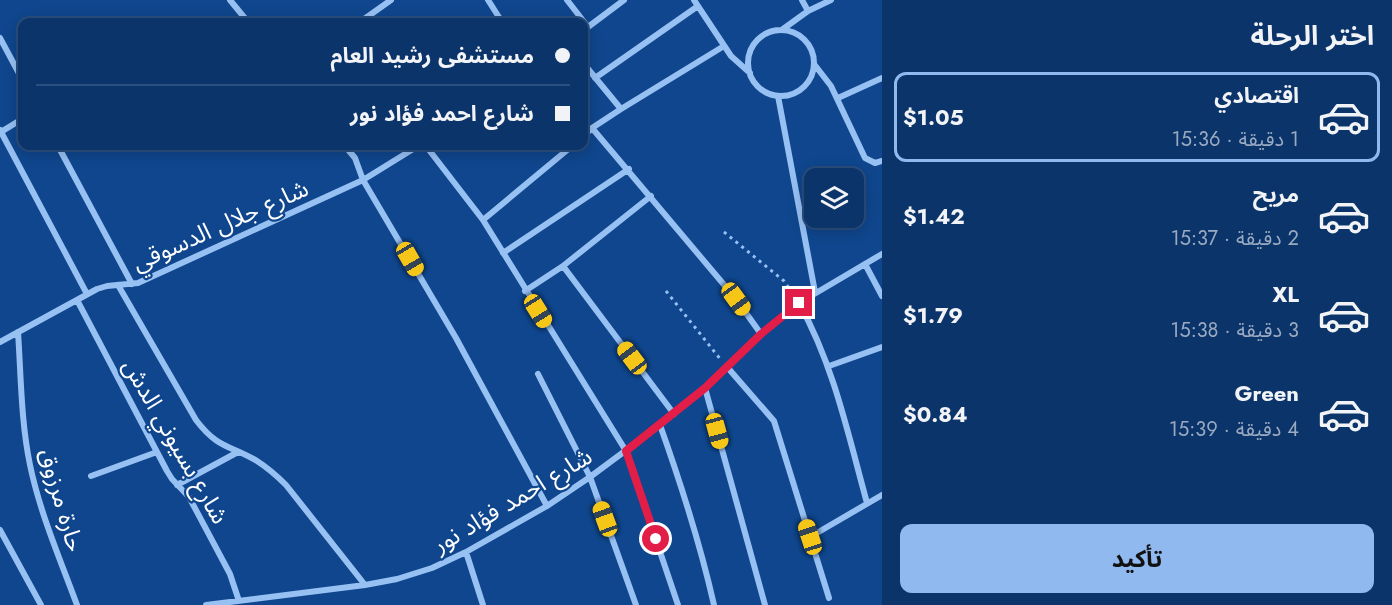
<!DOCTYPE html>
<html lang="ar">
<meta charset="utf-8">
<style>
:root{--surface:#0b346a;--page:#143c70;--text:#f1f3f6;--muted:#9aaac1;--line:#2b4f7e;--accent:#90b9f0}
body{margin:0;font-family:Jost,"Noto Sans Arabic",sans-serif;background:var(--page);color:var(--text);direction:rtl;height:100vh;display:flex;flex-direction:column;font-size:22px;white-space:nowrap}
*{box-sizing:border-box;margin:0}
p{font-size:20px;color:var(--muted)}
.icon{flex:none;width:33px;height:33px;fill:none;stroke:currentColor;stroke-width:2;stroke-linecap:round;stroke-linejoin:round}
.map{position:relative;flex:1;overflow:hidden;direction:ltr}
.side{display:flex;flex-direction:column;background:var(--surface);width:510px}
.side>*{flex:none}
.guide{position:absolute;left:18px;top:18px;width:570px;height:132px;border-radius:12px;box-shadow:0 3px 15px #0003,0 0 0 2px var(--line);direction:rtl;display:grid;align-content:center;height:132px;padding:0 18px;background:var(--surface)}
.controls{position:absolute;left:804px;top:168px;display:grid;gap:12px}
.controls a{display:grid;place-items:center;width:60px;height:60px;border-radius:12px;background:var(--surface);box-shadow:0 3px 15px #0003,0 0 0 2px var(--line);font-size:30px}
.end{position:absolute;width:27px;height:27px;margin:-14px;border:8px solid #e11d48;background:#fff;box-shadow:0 0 0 3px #fff}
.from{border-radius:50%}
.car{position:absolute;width:18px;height:36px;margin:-18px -9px;border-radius:8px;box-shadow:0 0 4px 2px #0007;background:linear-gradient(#f5c518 24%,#345 0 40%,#f5c518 0 76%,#345 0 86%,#f5c518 0)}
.guide b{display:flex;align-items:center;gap:21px;height:57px;font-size:22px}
.guide b+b{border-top:2px solid var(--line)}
.guide i{width:15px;height:15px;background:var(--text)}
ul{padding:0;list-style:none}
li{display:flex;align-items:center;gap:18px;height:90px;margin:0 12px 9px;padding:0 6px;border:3px solid transparent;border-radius:12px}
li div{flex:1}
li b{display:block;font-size:22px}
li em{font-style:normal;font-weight:700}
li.selected{border-color:var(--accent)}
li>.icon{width:54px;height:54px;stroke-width:1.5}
h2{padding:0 18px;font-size:27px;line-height:72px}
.primary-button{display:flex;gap:12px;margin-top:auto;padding:12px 18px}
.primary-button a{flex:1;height:69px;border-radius:12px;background:var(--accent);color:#111;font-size:24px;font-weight:700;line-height:69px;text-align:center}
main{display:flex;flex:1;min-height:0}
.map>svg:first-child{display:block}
</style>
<main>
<section class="side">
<h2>اختر الرحلة</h2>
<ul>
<li class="selected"><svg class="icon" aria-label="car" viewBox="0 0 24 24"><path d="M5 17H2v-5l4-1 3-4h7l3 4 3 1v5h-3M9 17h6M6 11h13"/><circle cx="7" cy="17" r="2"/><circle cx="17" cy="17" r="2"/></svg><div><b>اقتصادي</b><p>1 دقيقة · 15:36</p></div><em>$1.05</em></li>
<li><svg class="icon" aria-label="car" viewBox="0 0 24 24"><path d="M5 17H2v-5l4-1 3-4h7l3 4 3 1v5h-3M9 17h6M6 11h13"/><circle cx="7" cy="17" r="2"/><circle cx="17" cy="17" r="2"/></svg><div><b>مريح</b><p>2 دقيقة · 15:37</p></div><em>$1.42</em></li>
<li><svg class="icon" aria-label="car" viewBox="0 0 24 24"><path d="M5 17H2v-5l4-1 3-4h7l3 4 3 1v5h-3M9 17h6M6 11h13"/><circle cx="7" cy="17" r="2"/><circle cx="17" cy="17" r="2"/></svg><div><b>XL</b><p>3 دقيقة · 15:38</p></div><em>$1.79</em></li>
<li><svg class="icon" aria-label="car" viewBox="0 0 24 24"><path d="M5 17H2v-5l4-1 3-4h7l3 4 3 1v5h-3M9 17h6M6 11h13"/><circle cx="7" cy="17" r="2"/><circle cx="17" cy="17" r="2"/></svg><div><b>Green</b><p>4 دقيقة · 15:39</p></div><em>$0.84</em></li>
</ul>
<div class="primary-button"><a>تأكيد</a></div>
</section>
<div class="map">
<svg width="882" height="605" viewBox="0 0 882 605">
<rect width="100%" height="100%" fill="#0f468d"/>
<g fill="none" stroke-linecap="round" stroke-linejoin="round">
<path stroke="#97c0f3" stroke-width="3" stroke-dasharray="3 4.5" stroke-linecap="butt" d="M724,232L784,281L793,294
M666,291L721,360"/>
<path stroke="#97c0f3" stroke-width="6" d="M230,0L248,22
M488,0L502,22
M567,0L588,27
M694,0L731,56L750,73
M802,0L808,11
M360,22L391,0
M783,29L808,11L831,0
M748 63a33 33 0 1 1 66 0a33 33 0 1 1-66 0Z
M584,30L624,0
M0,38L22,79
M584,64L621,109L724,46
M814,64L831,86L865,158L875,163L882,161
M595,78L698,6
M778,96L815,292
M838,98L882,78
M592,128L621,109
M0,130L87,294
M1,132L22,119
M584,136L592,128L736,299L761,334
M58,146L132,284
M345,146L355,158L363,180L456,338L547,506
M426,146L483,220L626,451L678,605
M651,196L563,266L674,414
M483,220L572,146
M503,253L629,169
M865,264L882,296
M118,285L196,420C218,449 230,445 257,461C268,468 277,476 286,485L365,585
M525,291L563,266
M77,300L167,471L172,479L189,497L230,574L239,601
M799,303C834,366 848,434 867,503
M18,332C21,376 21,422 30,465C40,513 60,559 77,605
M0,342L97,289L107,286L138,283L363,180L418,146
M829,366L882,347
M728,368L774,421L829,598
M538,374L590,477L636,605
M705,388L765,605
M660,425C681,484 700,543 714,605
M91,476L157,452
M177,485L238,452
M0,530L41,605
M810,537L882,495
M466,552L483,605
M206,605L365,585L397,579L432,568L466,552L547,506L590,477L660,425L705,388L761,334L799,303L882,254"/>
</g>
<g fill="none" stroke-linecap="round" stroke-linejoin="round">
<path stroke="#e11d48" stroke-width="8" d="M656,539L626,451L705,388L761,334L799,303"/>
</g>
<g text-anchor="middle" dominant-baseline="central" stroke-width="4.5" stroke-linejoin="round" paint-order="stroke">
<g font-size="24" fill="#fff" stroke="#0f468d">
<text transform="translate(220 225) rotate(-24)">شارع جلال الدسوقي</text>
<text transform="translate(176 441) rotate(60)">شارع بسيوني الدش</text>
<text transform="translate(62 500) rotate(74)">حارة مرزوق</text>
<text transform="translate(512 500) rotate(-31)">شارع احمد فؤاد نور</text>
</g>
</g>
</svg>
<div class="controls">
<a><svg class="icon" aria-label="layers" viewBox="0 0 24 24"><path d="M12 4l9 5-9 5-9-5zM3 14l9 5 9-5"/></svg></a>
</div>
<i class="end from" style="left:656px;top:539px"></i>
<i class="end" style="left:799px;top:303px"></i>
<i class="car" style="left:410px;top:259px;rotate:150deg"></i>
<i class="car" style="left:736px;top:299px;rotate:144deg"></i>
<i class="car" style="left:538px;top:311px;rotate:148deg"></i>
<i class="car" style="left:632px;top:358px;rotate:323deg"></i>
<i class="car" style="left:717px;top:431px;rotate:165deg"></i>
<i class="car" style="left:605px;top:519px;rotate:340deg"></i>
<i class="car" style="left:810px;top:537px;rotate:342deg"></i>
<div class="guide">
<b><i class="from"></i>مستشفى رشيد العام</b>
<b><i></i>شارع احمد فؤاد نور</b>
</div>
</div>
</main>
